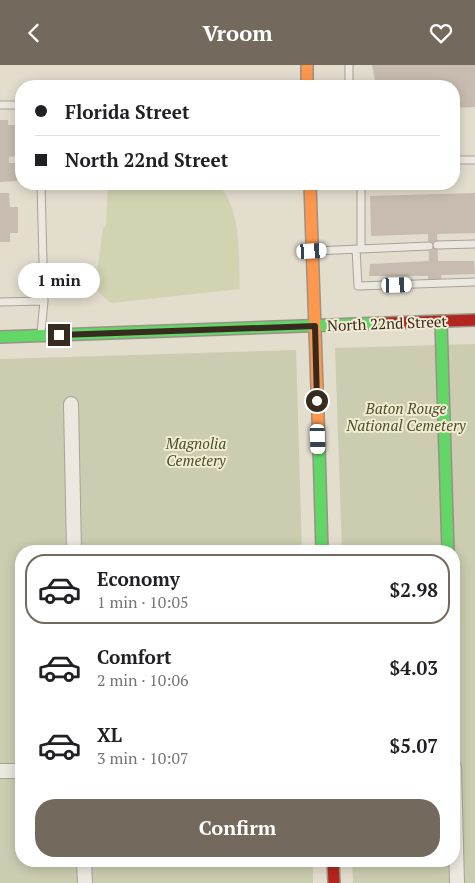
<!DOCTYPE html>
<meta charset="utf-8">
<style>
:root{--surface:#fff;--page:#f6f6f6;--text:#202124;--muted:#757577;--line:#e0e0e0;--accent:#73695c}
body{margin:0;font-family:"PT Serif",serif;background:var(--page);color:var(--text);height:100vh;display:flex;flex-direction:column;font-size:19px;white-space:nowrap}
*{box-sizing:border-box;margin:0}
p{font-size:16px;color:var(--muted)}
.icon{flex:none;width:28px;height:28px;fill:none;stroke:currentColor;stroke-width:2;stroke-linecap:round;stroke-linejoin:round}
.map{position:relative;flex:1;overflow:hidden}
.details{position:absolute;left:15px;top:480px;width:445px;height:322px;display:flex;flex-direction:column;background:var(--surface);border-radius:20px;box-shadow:0 2px 12px #0003}
.details>*{flex:none}
.guide{position:absolute;left:15px;top:15px;width:445px;height:110px;border-radius:20px;box-shadow:0 2px 12px #0003;display:grid;align-content:center;height:110px;padding:0 20px;background:var(--surface)}
.end{position:absolute;width:22px;height:22px;margin:-11px;border:6px solid #372b1f;background:#fff;box-shadow:0 0 0 2px #fff}
.from{border-radius:50%}
.bubble{position:absolute;height:35px;border-radius:18px;background:var(--surface);box-shadow:0 2px 12px #0003;font-size:16px;font-weight:600;line-height:35px;text-align:center}
.car{position:absolute;width:15px;height:30px;margin:-15px -8px;border-radius:6px;box-shadow:0 0 4px 1px #0007;background:linear-gradient(#fff 24%,#345 0 40%,#fff 0 76%,#345 0 86%,#fff 0)}
.guide b{display:flex;align-items:center;gap:18px;height:48px;font-size:19px}
.guide b+b{border-top:1px solid var(--line)}
.guide i{width:12px;height:12px;background:var(--text)}
ul{padding:9px 0 0;list-style:none}
li{display:flex;align-items:center;gap:15px;height:70px;margin:0 10px 8px;padding:0 10px;border:2px solid transparent;border-radius:20px}
li div{flex:1}
li b{display:block;font-size:19px}
li em{font-style:normal;font-weight:600}
li.selected{border-color:var(--accent)}
li>.icon{width:45px;height:45px;stroke-width:1.5}
.primary-button{display:flex;gap:10px;margin-top:auto;padding:10px 20px}
.primary-button a{flex:1;height:58px;border-radius:20px;background:var(--accent);color:#fff;font-size:20px;font-weight:600;line-height:58px;text-align:center}
header{display:flex;justify-content:space-between;align-items:center;height:65px;padding:0 20px;background:var(--accent);color:#fff;font-size:22px;font-weight:600}
.map>svg:first-child{display:block}
</style>
<header><svg class="icon" aria-label="back" viewBox="0 0 24 24"><path d="M15 5l-7 7 7 7"/></svg>Vroom<svg class="icon" aria-label="heart" viewBox="0 0 24 24"><path d="M12 20l-8-8c-3-5 5-10 8-4 3-6 11-1 8 4z"/></svg></header>
<div class="map">
<svg width="475" height="818" viewBox="0 0 475 818">
<rect width="100%" height="100%" fill="#e3ddce"/>
<path fill="#d1d3b1" d="M108,119H217C243,144 238,191 240,224L111,238L95,224L103,163L106,161Z"/>
<path fill="#ccccb0" d="M475,279V818H353L352,796H454V486H342L335,283Z
M296,285L302,486H21V796H313V818H0V294Z"/>
<path fill="#c7bcaf" d="M372,0H475V42L454,43V21H376Z
M0,55H8V60H21V91L9,92V98H17V116L0,117Z
M0,128H9L10,142H18V168H10V177H0Z
M475,128V168L437,169L438,196H474L475,209L441,210L442,216L428,217V211H369L370,199L429,196L428,169L371,171L370,131Z"/>
<g fill="none" stroke-linecap="round" stroke-linejoin="round">
<g stroke="#a8a297" stroke-width="9">
<path id="lane" d="M349,0V21
M0,40H21
M454,95H475
M361,123V184
M437,180L475,179
M356,184L358,221L475,217
M314,186L429,181
M0,237L44,236
M41,268L44,236L41,119"/>
</g>
<g stroke="#a8a297" stroke-width="16">
<path id="street" d="M71,339L74,486
M454,703L457,818
M0,706H21
M84,796L85,818"/>
</g>
<g stroke="#989286" stroke-width="14">
<path id="fast" d="M441,256L448,486
M0,272L386,258
M319,381L322,486"/>
</g>
<g stroke="#989286" stroke-width="14">
<path id="slow" d="M307,0V21
M310,119L319,381"/>
</g>
<g stroke="#989286" stroke-width="14">
<path id="jam" d="M386,258L475,255
M333,796L334,818"/>
</g>
<use href="#lane" stroke="#ece8df" stroke-width="7"/>
<use href="#street" stroke="#ece8df" stroke-width="14"/>
<use href="#fast" stroke="#63d668" stroke-width="11"/>
<use href="#slow" stroke="#ff974d" stroke-width="11"/>
<use href="#jam" stroke="#b3261e" stroke-width="11"/>
</g>
<g fill="none" stroke-linecap="round" stroke-linejoin="round">
<path stroke="#372b1f" stroke-width="6" d="M59,270L315,261L317,336"/>
</g>
<g text-anchor="middle" dominant-baseline="central" stroke-width="4" stroke-linejoin="round" paint-order="stroke">
<g font-size="15" fill="#372b1f" stroke="#f4ebd4">
<text transform="translate(387 258) rotate(-2)">North 22nd Street</text>
</g>
<g font-size="15" font-style="italic" fill="#465227" stroke="#f4ebd4">
<text x="406" y="343">Baton Rouge<tspan x="406" dy="17">National Cemetery</tspan></text>
<text x="196" y="378">Magnolia<tspan x="196" dy="17">Cemetery</tspan></text>
</g>
</g>
</svg>
<i class="end from" style="left:317px;top:336px"></i>
<i class="end" style="left:59px;top:270px"></i>
<div class="bubble" style="left:18px;top:198px;width:82px">1 min</div>
<i class="car" style="left:312px;top:186px;rotate:87deg"></i>
<i class="car" style="left:397px;top:220px;rotate:88deg"></i>
<i class="car" style="left:318px;top:374px;rotate:178deg"></i>
<div class="guide">
<b><i class="from"></i>Florida Street</b>
<b><i></i>North 22nd Street</b>
</div>
<section class="details">
<ul>
<li class="selected"><svg class="icon" aria-label="car" viewBox="0 0 24 24"><path d="M5 17H2v-5l4-1 3-4h7l3 4 3 1v5h-3M9 17h6M6 11h13"/><circle cx="7" cy="17" r="2"/><circle cx="17" cy="17" r="2"/></svg><div><b>Economy</b><p>1 min · 10:05</p></div><em>$2.98</em></li>
<li><svg class="icon" aria-label="car" viewBox="0 0 24 24"><path d="M5 17H2v-5l4-1 3-4h7l3 4 3 1v5h-3M9 17h6M6 11h13"/><circle cx="7" cy="17" r="2"/><circle cx="17" cy="17" r="2"/></svg><div><b>Comfort</b><p>2 min · 10:06</p></div><em>$4.03</em></li>
<li><svg class="icon" aria-label="car" viewBox="0 0 24 24"><path d="M5 17H2v-5l4-1 3-4h7l3 4 3 1v5h-3M9 17h6M6 11h13"/><circle cx="7" cy="17" r="2"/><circle cx="17" cy="17" r="2"/></svg><div><b>XL</b><p>3 min · 10:07</p></div><em>$5.07</em></li>
</ul>
<div class="primary-button"><a>Confirm</a></div>
</section>
</div>
